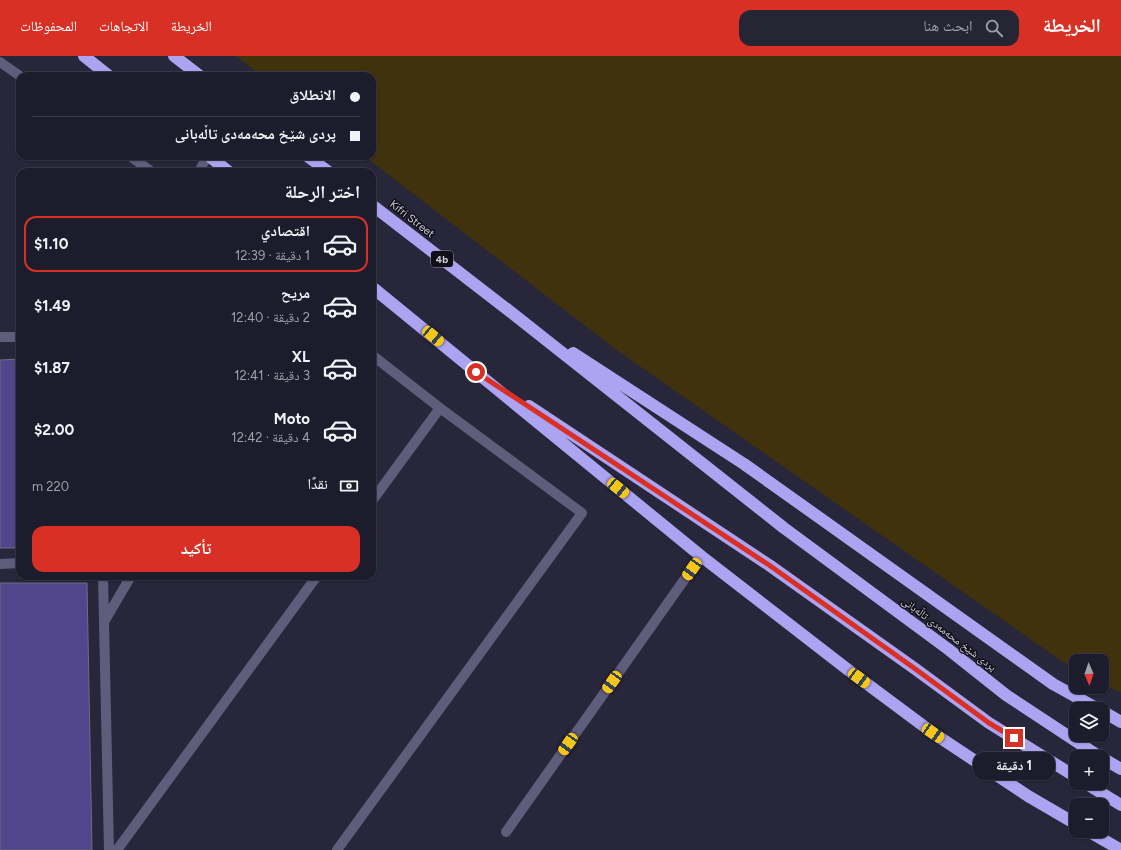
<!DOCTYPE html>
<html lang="ar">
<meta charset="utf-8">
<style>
:root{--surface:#1d1c2c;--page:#252534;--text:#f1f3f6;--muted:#a0a1a9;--line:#3b3a48;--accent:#d93025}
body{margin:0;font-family:Figtree,"Noto Naskh Arabic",sans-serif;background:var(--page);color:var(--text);direction:rtl;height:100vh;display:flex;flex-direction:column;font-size:15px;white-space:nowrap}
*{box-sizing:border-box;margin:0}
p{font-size:13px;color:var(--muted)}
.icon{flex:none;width:22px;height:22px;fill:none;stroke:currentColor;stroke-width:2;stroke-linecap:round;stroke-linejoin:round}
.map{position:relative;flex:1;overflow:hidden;direction:ltr}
.panel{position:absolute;left:16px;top:112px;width:360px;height:412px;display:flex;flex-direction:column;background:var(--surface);border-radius:12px;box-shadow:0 1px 3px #0004,0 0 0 1px var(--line);direction:rtl}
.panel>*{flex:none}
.guide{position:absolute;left:16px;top:16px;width:360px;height:88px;border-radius:12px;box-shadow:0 1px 3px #0004,0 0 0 1px var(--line);direction:rtl;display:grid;align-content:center;height:88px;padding:0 16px;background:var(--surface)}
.needle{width:26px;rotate:178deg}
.tools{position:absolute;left:1069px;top:598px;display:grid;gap:8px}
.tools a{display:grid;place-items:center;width:40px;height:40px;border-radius:8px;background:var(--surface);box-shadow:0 1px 3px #0004,0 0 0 1px var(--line);font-size:20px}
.end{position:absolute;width:18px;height:18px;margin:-9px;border:5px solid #d93025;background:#fff;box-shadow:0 0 0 2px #fff}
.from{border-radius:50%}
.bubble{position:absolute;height:28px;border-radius:12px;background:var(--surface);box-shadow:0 1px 3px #0004,0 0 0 1px var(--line);font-size:13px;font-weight:700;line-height:28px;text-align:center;direction:rtl}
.car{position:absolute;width:12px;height:24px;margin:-12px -6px;border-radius:5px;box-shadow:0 0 3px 1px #0007;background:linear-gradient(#f5c518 24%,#345 0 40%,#f5c518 0 76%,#345 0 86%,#f5c518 0)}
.guide b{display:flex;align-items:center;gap:14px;height:38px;font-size:15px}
.guide b+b{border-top:1px solid var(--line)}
.guide i{width:10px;height:10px;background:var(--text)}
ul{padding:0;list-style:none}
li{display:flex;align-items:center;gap:12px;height:56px;margin:0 8px 6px;padding:0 8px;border:2px solid transparent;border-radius:12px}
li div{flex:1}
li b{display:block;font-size:15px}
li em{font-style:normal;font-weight:700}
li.selected{border-color:var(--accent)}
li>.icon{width:36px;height:36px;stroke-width:1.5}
h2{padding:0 16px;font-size:18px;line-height:48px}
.pay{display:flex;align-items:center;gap:10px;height:44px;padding:0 16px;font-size:15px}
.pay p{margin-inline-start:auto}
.button{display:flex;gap:8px;margin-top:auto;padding:8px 16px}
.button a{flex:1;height:46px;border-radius:12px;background:var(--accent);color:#fff;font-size:16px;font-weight:700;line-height:46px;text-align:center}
header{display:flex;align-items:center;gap:24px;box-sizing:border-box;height:56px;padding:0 20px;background:var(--accent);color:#fff}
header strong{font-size:19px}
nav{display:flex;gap:22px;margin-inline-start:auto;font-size:14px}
.search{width:280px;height:36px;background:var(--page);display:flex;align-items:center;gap:10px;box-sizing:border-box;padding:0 14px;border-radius:12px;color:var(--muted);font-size:15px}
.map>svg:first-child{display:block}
</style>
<header>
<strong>الخريطة</strong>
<div class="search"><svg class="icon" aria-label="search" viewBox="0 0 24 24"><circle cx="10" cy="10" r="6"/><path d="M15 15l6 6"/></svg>ابحث هنا</div>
<nav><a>الخريطة</a><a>الاتجاهات</a><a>المحفوظات</a></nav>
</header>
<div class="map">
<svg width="1121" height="794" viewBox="0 0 1121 794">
<rect width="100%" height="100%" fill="#27263a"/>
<path fill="#3f320d" d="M236,0H1121V637L1102,627V605H1076V613L1063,606L618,295L364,100H372V20H261Z"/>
<path fill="#51468b" stroke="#6f6d85" d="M20,303V492H0V304Z
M0,527H87L92,794H0Z"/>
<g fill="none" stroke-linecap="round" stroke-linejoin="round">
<path stroke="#5f5d7c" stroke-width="10" d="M506,776L701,500"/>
<path stroke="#5f5d7c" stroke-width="10" d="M0,6L20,20
M130,100L152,116
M199,116L207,100
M0,281H20
M372,445L440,352
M0,508L20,507
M103,520L109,794
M104,566L131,520
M117,794L317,520
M337,794L582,457L440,352L372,299"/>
<path stroke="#aca4f1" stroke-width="12" d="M84,0L109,20
M174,0L200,20
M209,100L229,116
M307,100L329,116
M372,149L512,257L784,472L948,593L1006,639L1100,701
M372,231L701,500L847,613L933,677L1028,740L1076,768
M573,297L744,408L1053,628L1098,653
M529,350L769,509L914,612L989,667L1076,721
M1102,655L1121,666
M1102,702L1121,713
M1085,727L1121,749
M1088,775L1121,794"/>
</g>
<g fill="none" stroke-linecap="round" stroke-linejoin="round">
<path stroke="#d93025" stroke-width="5" d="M476,316L769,509L914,612L989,667L1014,682"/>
</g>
<g text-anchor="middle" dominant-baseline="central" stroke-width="3" stroke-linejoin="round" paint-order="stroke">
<rect fill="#111019" stroke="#9796a2" stroke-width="1" x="431" y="195" width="22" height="16" rx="3"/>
<g font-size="10" font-weight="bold" fill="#d0d0dd">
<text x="442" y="203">4b</text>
</g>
<g font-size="11" fill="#d0d0dd" stroke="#111019">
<text transform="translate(412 163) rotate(38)">Kifri Street</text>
<text transform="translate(949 578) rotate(37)">پردی شێخ محەمەدی تاڵەبانی</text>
</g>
</g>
</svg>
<div class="tools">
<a><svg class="needle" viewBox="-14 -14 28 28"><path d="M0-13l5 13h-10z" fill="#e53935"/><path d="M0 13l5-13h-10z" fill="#a0a1a9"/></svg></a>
<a><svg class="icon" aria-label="layers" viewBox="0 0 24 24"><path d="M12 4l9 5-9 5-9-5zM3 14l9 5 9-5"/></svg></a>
<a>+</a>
<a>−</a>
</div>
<i class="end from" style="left:476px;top:316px"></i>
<i class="end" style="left:1014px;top:682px"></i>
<div class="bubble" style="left:973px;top:696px;width:82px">1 دقيقة</div>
<i class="car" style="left:433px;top:280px;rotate:130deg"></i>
<i class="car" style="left:618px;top:432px;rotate:129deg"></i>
<i class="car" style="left:692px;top:513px;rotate:215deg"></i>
<i class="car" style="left:859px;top:622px;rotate:127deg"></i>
<i class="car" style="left:612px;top:626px;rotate:215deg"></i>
<i class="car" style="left:933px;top:677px;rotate:124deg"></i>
<i class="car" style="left:568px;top:688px;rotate:215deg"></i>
<div class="guide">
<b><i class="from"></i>الانطلاق</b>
<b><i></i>پردی شێخ محەمەدی تاڵەبانی</b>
</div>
<section class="panel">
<h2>اختر الرحلة</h2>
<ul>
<li class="selected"><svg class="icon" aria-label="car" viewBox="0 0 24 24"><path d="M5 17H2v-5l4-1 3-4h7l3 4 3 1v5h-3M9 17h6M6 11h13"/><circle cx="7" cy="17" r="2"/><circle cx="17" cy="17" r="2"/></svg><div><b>اقتصادي</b><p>1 دقيقة · 12:39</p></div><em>$1.10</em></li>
<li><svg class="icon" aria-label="car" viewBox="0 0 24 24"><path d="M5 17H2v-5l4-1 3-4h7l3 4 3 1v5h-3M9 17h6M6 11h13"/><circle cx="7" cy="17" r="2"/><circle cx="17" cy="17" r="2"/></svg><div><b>مريح</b><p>2 دقيقة · 12:40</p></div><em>$1.49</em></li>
<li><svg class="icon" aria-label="car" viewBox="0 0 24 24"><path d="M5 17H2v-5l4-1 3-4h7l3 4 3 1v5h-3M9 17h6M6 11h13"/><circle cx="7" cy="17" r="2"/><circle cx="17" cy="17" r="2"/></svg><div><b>XL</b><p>3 دقيقة · 12:41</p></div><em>$1.87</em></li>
<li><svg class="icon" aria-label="car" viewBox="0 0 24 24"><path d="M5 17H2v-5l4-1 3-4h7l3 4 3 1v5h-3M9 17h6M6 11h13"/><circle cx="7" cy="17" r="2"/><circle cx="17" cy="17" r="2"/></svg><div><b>Moto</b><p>4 دقيقة · 12:42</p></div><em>$2.00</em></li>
</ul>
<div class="pay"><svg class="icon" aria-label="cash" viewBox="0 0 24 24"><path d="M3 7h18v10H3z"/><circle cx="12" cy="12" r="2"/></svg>نقدًا<p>220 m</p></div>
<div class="button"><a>تأكيد</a></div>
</section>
</div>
